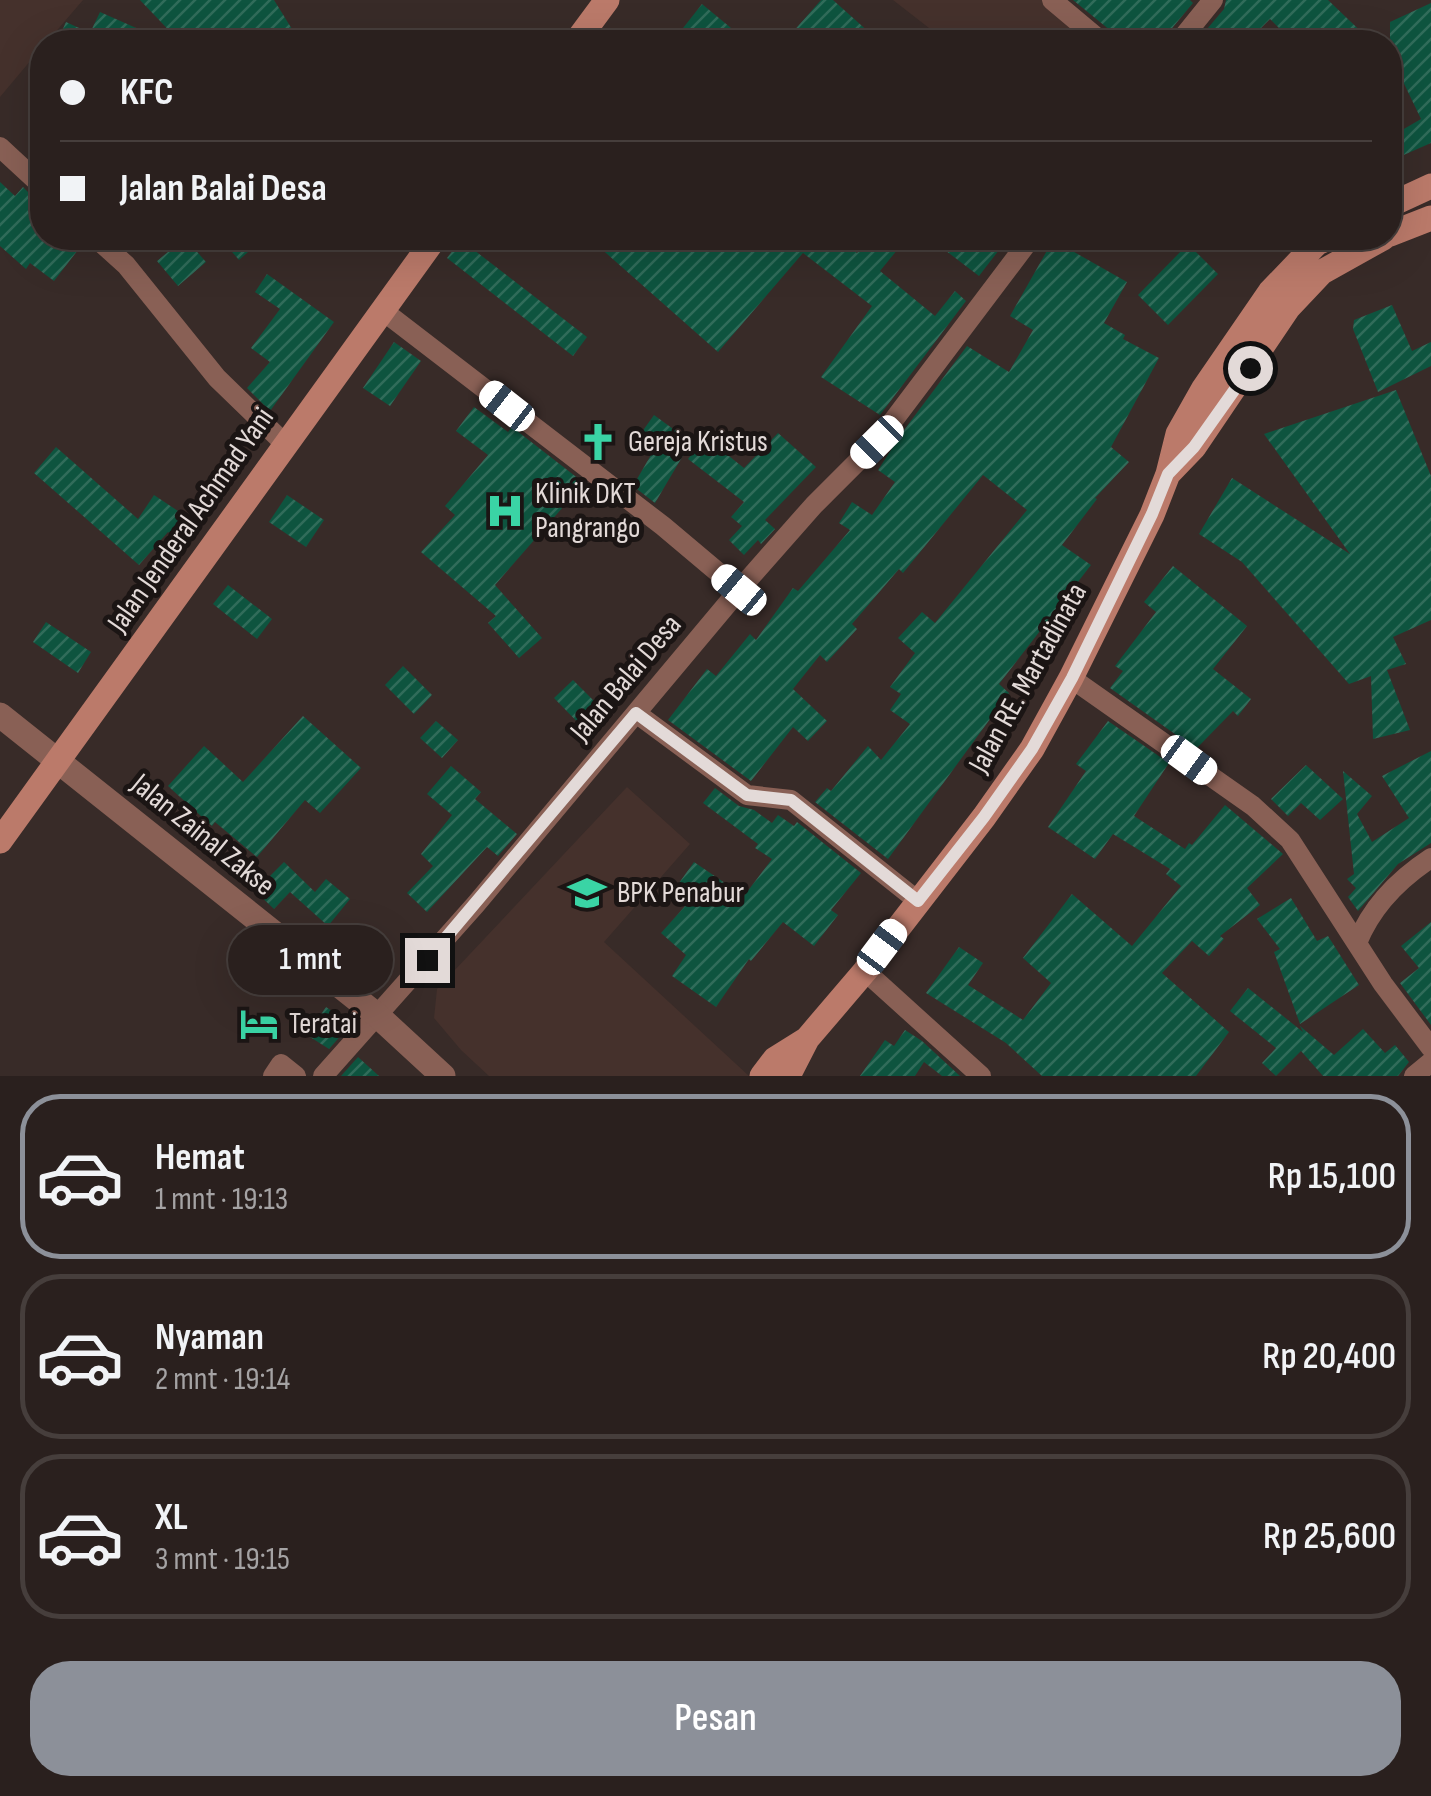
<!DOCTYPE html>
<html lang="id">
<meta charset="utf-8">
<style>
:root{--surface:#2a201e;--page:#322827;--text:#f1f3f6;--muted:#a5a3a4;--line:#463e3c;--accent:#8c9099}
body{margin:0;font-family:"Sofia Sans Condensed",sans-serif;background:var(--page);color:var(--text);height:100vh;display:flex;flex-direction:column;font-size:38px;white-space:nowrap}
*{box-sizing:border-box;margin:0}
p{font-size:32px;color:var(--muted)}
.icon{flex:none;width:55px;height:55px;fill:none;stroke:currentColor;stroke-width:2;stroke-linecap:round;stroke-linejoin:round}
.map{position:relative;height:1076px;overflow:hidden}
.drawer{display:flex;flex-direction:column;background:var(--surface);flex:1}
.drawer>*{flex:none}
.banner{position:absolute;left:30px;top:30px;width:1372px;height:220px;border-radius:40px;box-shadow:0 10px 40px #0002,0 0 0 2px var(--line);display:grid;align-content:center;height:220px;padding:0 30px;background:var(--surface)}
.end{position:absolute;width:45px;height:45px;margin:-22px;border:12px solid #e3dad8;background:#111;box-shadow:0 0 0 5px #111}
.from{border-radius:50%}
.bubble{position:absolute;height:70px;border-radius:35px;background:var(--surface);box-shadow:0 10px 40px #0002,0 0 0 2px var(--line);font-size:32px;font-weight:600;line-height:70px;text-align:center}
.car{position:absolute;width:30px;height:60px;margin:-30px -15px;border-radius:12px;box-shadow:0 0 8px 2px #0007;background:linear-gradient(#fff 24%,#345 0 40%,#fff 0 76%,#345 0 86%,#fff 0)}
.banner b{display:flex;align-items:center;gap:35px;height:95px;font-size:38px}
.banner b+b{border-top:2px solid var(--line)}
.banner i{width:25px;height:25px;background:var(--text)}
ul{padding:18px 0 0;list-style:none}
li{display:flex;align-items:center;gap:30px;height:165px;margin:0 20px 15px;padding:0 10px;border:5px solid var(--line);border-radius:40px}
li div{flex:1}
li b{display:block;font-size:38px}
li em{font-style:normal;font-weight:600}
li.active{border-color:var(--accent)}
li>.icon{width:90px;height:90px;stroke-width:1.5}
.button{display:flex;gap:20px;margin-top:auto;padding:20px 30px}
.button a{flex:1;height:115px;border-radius:40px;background:var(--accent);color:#fff;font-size:40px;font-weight:600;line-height:115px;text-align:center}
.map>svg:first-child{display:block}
</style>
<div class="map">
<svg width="1431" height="1076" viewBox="0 0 1431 1076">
<defs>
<pattern id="building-hatch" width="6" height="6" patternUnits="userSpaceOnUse" patternTransform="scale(2.5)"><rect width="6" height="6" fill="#0e543f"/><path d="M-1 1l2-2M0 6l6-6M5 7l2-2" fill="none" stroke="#316c5a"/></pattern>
</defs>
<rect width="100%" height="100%" fill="#382b28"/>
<path fill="#45312c" d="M0,0H83L47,42H42V47L0,97Z
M893,0H1047L1095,42H947Z
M627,787L690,844L604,942L749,1076H489L461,1050L434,1018L437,989Z"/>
<path fill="url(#building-hatch)" d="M140,0H274L300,42H180Z
M821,0H833L880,42H784Z
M1073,0H1190L1193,3L1168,33L1166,42H1119L1111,31Z
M1226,0H1328L1372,42H1293L1270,19L1247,42H1196L1224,9Z
M1431,3V143L1390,161V137L1421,119L1397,69L1390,73V22Z
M702,4L748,42H672Z
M100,12L168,42H57L66,22L90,33Z
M0,182L15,196L23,187L33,197L42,199V238H71L81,246L54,281L30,263L26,269L0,246Z
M185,238L206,262L178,286L157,261Z
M220,238H264L239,260Z
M589,238H836L857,253L870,238H907L880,271L935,316L955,291L966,301L880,415L821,377L872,306L803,253L718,352Z
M929,238H1003L995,247L999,250L979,276Z
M461,240L587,337L573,356L447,258Z
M1053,240L1127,282L1104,323L1125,335L1123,339L1159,358L1111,447L1129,462L1095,498L1097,499L1062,545L1091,565L999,684L1009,693L888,859L815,802L827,788L831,791L868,746L881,760L910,724L890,710L901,694L890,687L915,653L898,638L922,612L935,623L1027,510L983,475L903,573L899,569L852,624L857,629L827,662L820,655L793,689L827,721L808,741L793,727L751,781L668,720L707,669L716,676L750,634L756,640L793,588L798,591L850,530L839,523L852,502L872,515L895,482L878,470L904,430L967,346L1009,372L1033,330L1010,316Z
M1188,244L1218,274L1168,325L1138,295Z
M267,274L334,322L270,411L247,388L270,362L251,348L280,309L255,292Z
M1392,305L1412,351L1431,342V366L1378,392L1353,329L1354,320Z
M394,342L421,361L390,406L363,388Z
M1396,390L1431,476V620L1393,637L1406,664L1387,670L1410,730L1373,739L1371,676L1349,684L1242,562L1199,534L1232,478L1350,554L1264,434Z
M474,407L508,432L512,427L584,483L495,585L542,638L519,658L488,623L496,616L421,552L455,515L445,506L488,455L456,431Z
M654,415L691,442L655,503L633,486L655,448L639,436Z
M778,433L816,467L765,520L775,529L761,544L758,540L744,555L729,540L742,526L731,517L744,502L688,459L705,437L744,468Z
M56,447L138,519L154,495L190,519L177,538L168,532L139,565L34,473Z
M287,495L324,520L306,547L269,522Z
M1173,566L1247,626L1213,669L1251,699L1238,716L1233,711L1196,749L1110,688L1123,671L1115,666L1156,612L1144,602Z
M228,585L272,619L257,639L213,604Z
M46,622L91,652L78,673L33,642Z
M403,666L432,695L414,714L385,685Z
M573,680L609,716L590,735L554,698Z
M303,716L361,768L320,813L305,800L257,857L215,822L212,826L168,786L204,746L243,782Z
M436,721L458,740L442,758L420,738Z
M1108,721L1169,763L1134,816L1185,849L1189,843L1192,845L1225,805L1283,854L1247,888L1260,905L1220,936L1224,939L1209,956L1192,941L1162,973L1229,1032L1196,1076H1042L1006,1043L926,993L959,947L983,963L968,985L1023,1020L1051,983L1023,958L1072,894L1132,946L1181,886L1166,874L1170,869L1113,834L1095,859L1048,827L1086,771L1076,764Z
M1431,751V843L1398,864L1358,911L1348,897L1356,888L1347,879L1354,874L1343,771L1372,796L1357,814L1372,842L1409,818L1382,776Z
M1306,765L1343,799L1320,820L1301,803L1288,816L1271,799Z
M451,766L481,792L475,799L517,834L498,856L487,847L427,912L407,893L433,866L421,854L452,815L427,794Z
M715,788L739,806L754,810L772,823L778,815L794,826L797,822L861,873L831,910L838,915L814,946L783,922L751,961L749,959L716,1007L672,976L686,955L661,933L695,895L679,883L694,862L744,896L772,859L755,848L758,844L703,803Z
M284,862L315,892L326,879L350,899L328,926L290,892L274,909L255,891Z
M1291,898L1317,941L1328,936L1359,985L1300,1024L1274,952L1280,949L1257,919Z
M1431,922V1025L1400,983L1419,968L1401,946Z
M1248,988L1303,1032L1300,1026L1334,1055L1363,1029L1385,1053L1395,1045L1409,1062L1398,1076H1323L1301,1051L1276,1076L1262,1063L1276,1048L1230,1011Z
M326,1007L351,1024L329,1049L307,1035Z
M905,1030L922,1041L960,1076H942L924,1062L915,1076H860L885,1040L894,1046Z
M358,1057L379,1076H341Z"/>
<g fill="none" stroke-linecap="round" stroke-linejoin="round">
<path stroke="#896055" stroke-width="20" d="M1052,0L1102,42
M1179,42L1213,0
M0,147L42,186
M96,238L126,265L217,378L285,444
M382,310L663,526L739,590
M1071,678L1253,806L1290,840L1383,984L1431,1048
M636,713L747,795L791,800L918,901
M1357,943C1371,908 1399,879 1431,858
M865,971L981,1076
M273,1076L281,1064L296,1076
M323,1076L476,904L739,590L814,505L877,442L1031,238
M1414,1076L1431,1062"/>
<path stroke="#896055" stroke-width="25" d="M0,715L378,1016L443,1076"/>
<path stroke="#bb7a6a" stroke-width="25" d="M576,42L607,0
M1390,205L1431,186
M1390,234L1431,218
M1168,474L1194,447L1288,308L1322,272L1383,238
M0,841L435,238
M762,1076L775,1059L807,1039L865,971L984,817L1032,749L1071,678L1152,515L1168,474L1178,434L1204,388L1270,292L1317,243L1328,238
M788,1076L807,1039"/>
</g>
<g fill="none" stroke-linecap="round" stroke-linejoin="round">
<path stroke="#e3dad8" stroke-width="12" d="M427,960L636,713L747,795L791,800L918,901L984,817L1032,749L1072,678L1152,514L1168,474L1194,447L1250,368"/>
</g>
<defs>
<g id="church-bare" transform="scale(3)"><path d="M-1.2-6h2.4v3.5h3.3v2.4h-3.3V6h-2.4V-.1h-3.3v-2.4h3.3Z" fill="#3ad4a5" stroke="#1b1514" stroke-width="2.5" paint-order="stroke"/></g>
<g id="hospital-bare" transform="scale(3)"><path d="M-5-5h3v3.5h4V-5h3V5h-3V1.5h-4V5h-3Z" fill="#3ad4a5" stroke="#1b1514" stroke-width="2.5" paint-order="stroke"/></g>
<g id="school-bare" transform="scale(3)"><path d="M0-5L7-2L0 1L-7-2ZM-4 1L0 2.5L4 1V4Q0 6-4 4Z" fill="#3ad4a5" stroke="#1b1514" stroke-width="2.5" paint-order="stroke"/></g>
<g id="hotel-bare" transform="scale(3)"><path d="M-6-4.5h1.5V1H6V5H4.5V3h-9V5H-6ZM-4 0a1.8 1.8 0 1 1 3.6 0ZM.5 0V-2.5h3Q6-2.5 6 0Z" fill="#3ad4a5" stroke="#1b1514" stroke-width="2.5" paint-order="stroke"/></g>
</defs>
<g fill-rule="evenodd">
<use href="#church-bare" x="598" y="442"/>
<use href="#hospital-bare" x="505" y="511"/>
<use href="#school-bare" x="587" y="893"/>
<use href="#hotel-bare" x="259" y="1024"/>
</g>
<g text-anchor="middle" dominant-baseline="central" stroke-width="10" stroke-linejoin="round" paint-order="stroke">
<g font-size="30" fill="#e3dad8" stroke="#1b1514" text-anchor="start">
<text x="628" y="442">Gereja Kristus</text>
<text x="535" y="494">Klinik DKT<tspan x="535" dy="34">Pangrango</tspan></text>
<text x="617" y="893">BPK Penabur</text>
<text x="289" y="1024">Teratai</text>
</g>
<g font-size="30" fill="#e3dad8" stroke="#1b1514">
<text transform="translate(191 520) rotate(-55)">Jalan Jenderal Achmad Yani</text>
<text transform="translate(626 678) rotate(-50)">Jalan Balai Desa</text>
<text transform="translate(1028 678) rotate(-61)">Jalan RE. Martadinata</text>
<text transform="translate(203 835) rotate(39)">Jalan Zainal Zakse</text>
</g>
</g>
</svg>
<i class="end from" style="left:1250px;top:368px"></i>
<i class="end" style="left:427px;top:960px"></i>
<div class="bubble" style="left:228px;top:925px;width:165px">1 mnt</div>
<i class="car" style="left:507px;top:406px;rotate:308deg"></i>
<i class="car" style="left:877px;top:442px;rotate:225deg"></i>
<i class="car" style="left:739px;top:590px;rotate:310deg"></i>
<i class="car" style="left:1189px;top:760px;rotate:126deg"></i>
<i class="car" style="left:882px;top:947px;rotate:37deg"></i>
<div class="banner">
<b><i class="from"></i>KFC</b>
<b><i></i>Jalan Balai Desa</b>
</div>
</div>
<section class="drawer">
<ul>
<li class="active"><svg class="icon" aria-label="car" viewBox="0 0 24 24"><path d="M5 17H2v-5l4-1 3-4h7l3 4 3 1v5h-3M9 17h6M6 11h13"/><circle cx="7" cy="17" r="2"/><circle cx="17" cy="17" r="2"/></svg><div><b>Hemat</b><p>1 mnt · 19:13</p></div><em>Rp 15,100</em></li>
<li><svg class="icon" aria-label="car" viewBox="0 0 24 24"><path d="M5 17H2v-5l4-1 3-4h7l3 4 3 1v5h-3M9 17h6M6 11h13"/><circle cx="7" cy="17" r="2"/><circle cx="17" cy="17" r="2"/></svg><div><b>Nyaman</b><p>2 mnt · 19:14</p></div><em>Rp 20,400</em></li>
<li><svg class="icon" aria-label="car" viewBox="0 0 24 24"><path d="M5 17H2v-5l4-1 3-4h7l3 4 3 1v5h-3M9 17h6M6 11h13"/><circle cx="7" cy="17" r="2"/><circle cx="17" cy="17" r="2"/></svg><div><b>XL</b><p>3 mnt · 19:15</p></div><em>Rp 25,600</em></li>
</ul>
<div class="button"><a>Pesan</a></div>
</section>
